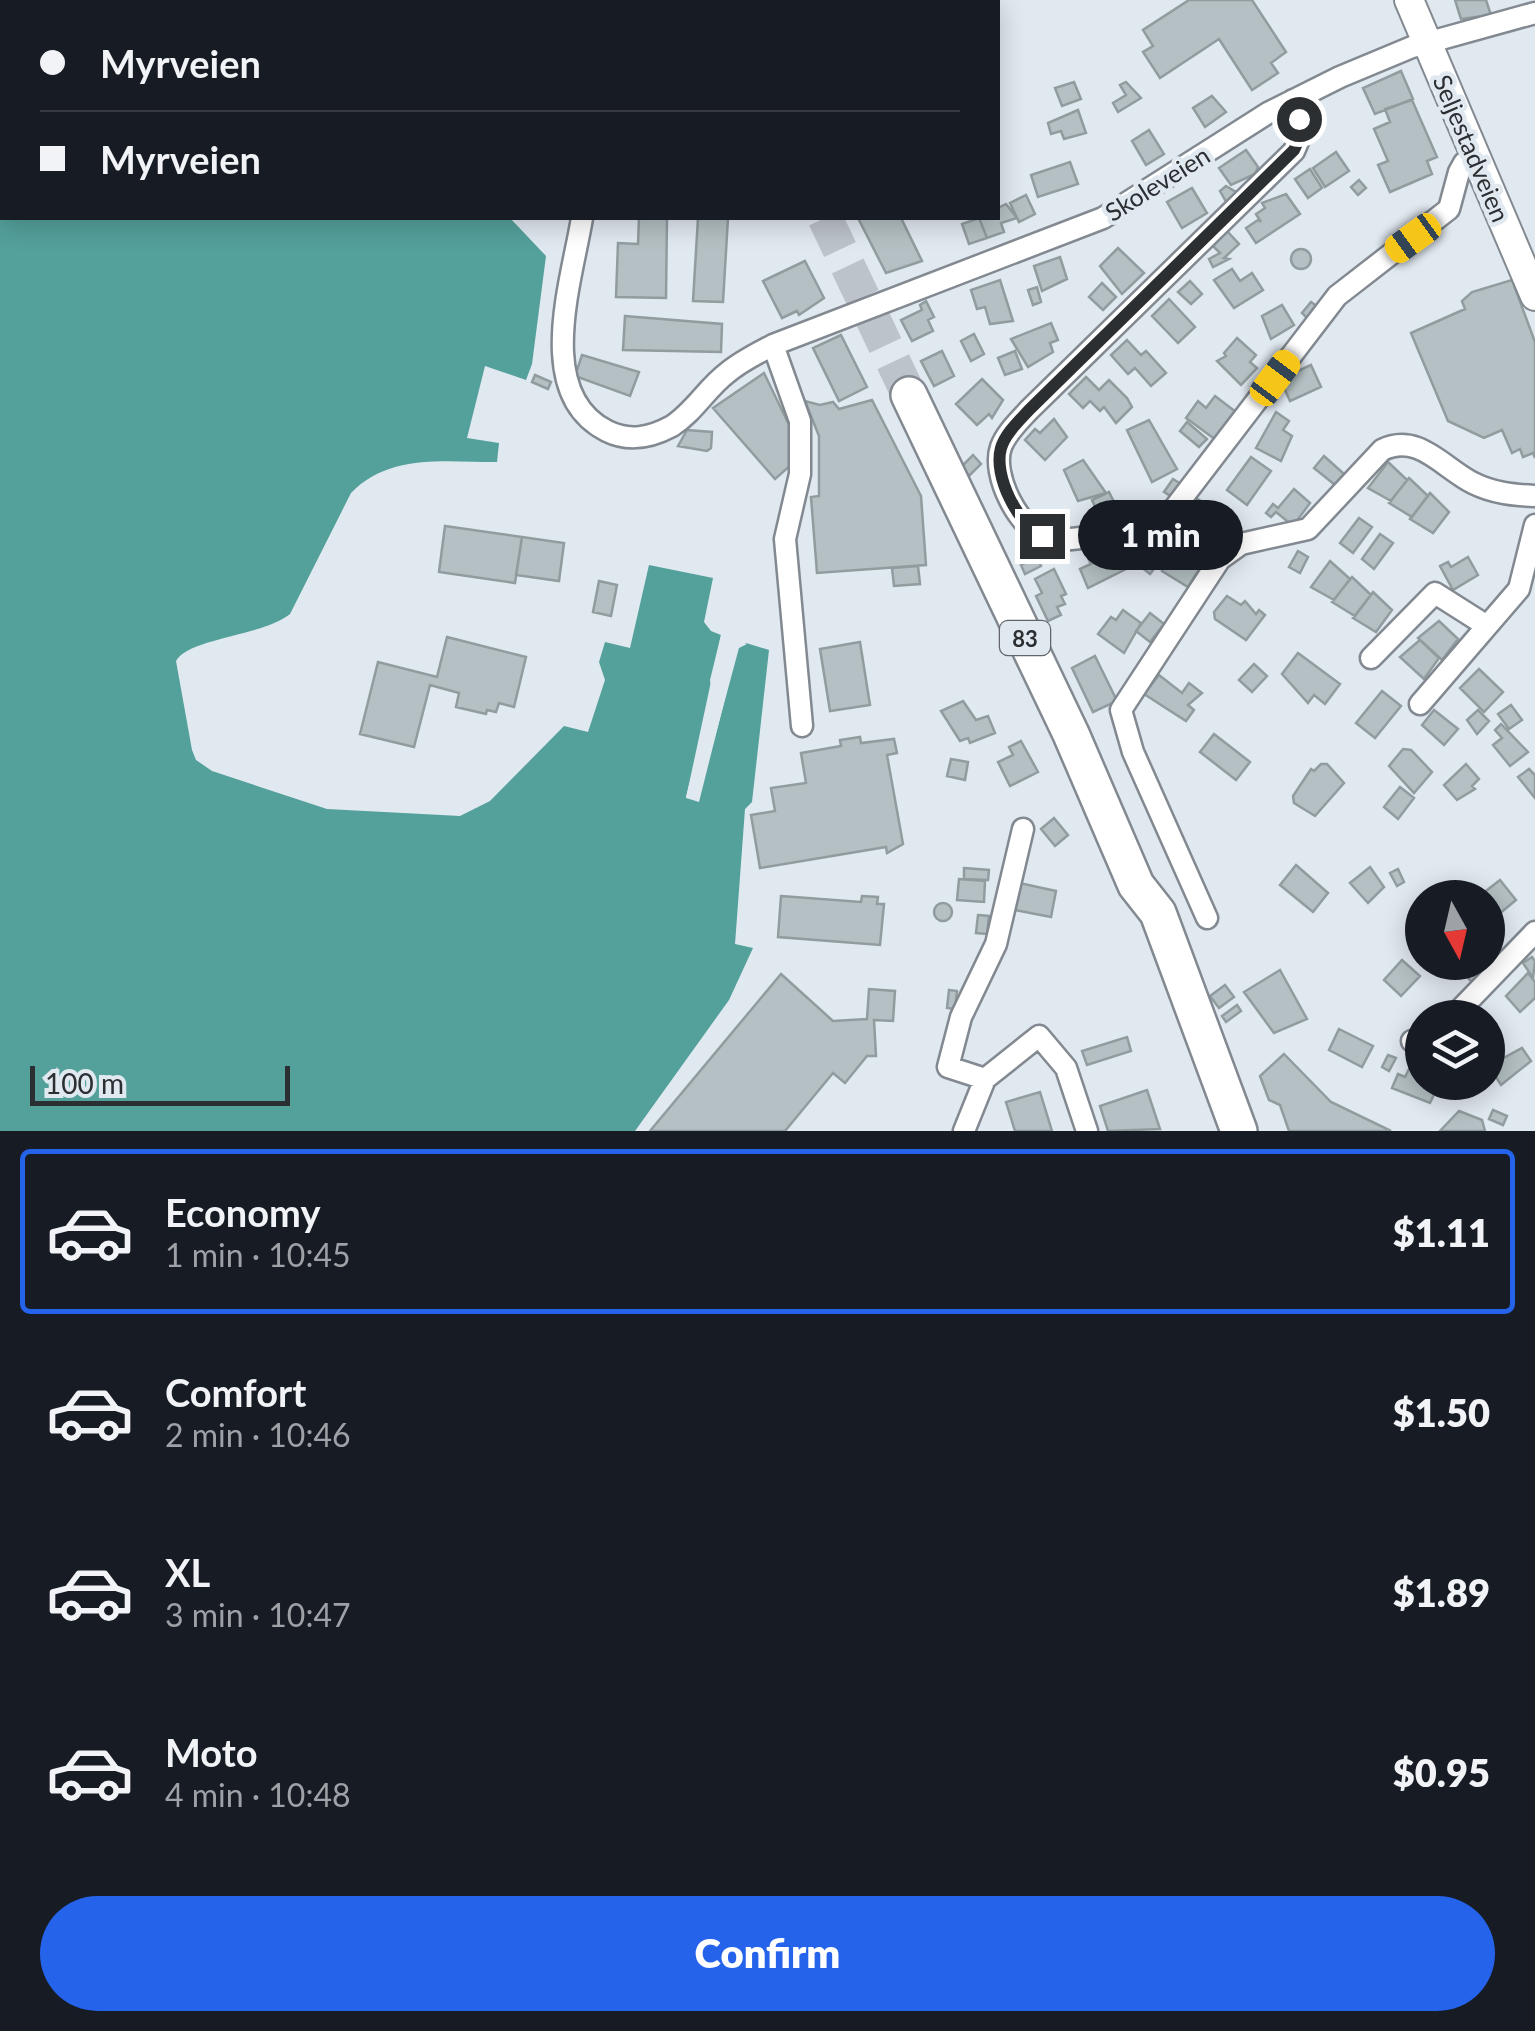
<!DOCTYPE html>
<meta charset="utf-8">
<style>
:root{--surface:#171b24;--page:#20242c;--text:#f1f3f6;--muted:#9ea1a6;--line:#363941;--accent:#2563eb}
body{margin:0;font-family:Lato,sans-serif;background:var(--page);color:var(--text);height:100vh;display:flex;flex-direction:column;font-size:38px;white-space:nowrap}
*{box-sizing:border-box;margin:0}
p{font-size:32px;color:var(--muted)}
.icon{flex:none;width:55px;height:55px;fill:none;stroke:currentColor;stroke-width:2;stroke-linecap:round;stroke-linejoin:round}
.map{position:relative;height:1131px;overflow:hidden}
.details{display:flex;flex-direction:column;background:var(--surface);flex:1}
.details>*{flex:none}
.guide{position:absolute;left:0px;top:0px;width:1000px;height:220px;box-shadow:0 5px 25px #0003;display:grid;align-content:center;height:220px;padding:0 40px;background:var(--surface)}
.needle{width:65px;rotate:172deg}
.buttons{position:absolute;left:1405px;top:880px;display:grid;gap:20px}
.buttons a{display:grid;place-items:center;width:100px;height:100px;border-radius:50%;background:var(--surface);box-shadow:0 5px 25px #0003;font-size:50px}
.scale{position:absolute;left:30px;bottom:25px;width:260px;box-sizing:border-box;padding-left:10px;border:5px solid #2c2f32;border-top:0;font-size:28px;line-height:35px;white-space:nowrap;color:#2c2f32;-webkit-text-stroke:8px #e0e8f0;paint-order:stroke}
.end{position:absolute;width:45px;height:45px;margin:-22px;border:12px solid #2c2f32;background:#fff;box-shadow:0 0 0 5px #fff}
.from{border-radius:50%}
.bubble{position:absolute;height:70px;border-radius:35px;background:var(--surface);box-shadow:0 5px 25px #0003;font-size:32px;font-weight:800;line-height:70px;text-align:center}
.car{position:absolute;width:30px;height:60px;margin:-30px -15px;border-radius:12px;box-shadow:0 0 8px 2px #0007;background:linear-gradient(#f5c518 24%,#345 0 40%,#f5c518 0 76%,#345 0 86%,#f5c518 0)}
.guide b{display:flex;align-items:center;gap:35px;height:95px;font-size:38px}
.guide b+b{border-top:2px solid var(--line)}
.guide i{width:25px;height:25px;background:var(--text)}
ul{padding:18px 0 0;list-style:none}
li{display:flex;align-items:center;gap:30px;height:165px;margin:0 20px 15px;padding:0 20px;border:5px solid transparent;border-radius:10px}
li div{flex:1}
li b{display:block;font-size:38px}
li em{font-style:normal;font-weight:800}
li.active{border-color:var(--accent)}
li>.icon{width:90px;height:90px;stroke-width:1.5}
.cta{display:flex;gap:20px;margin-top:auto;padding:20px 40px}
.cta a{flex:1;height:115px;border-radius:60px;background:var(--accent);color:#fff;font-size:40px;font-weight:800;line-height:115px;text-align:center}
.map>svg:first-child{display:block}
</style>
<div class="map">
<svg width="1535" height="1131" viewBox="0 0 1535 1131">
<rect width="100%" height="100%" fill="#e0e8f0"/>
<path fill="#54a09b" d="M0,0H604L2,2V218H510L546,256L532,364L526,380L485,366L467,438L499,443L497,462C446,462 389,453 351,493L290,614C263,636 188,638 176,661L192,750L196,760L212,771L327,809L460,816L490,801L564,726L588,732L605,680L599,662L605,642L630,648L649,565L713,578L704,622L711,631L721,635L686,798L699,802L738,647L746,643L769,650L752,802L745,809L735,944L753,948L729,1000L635,1131H0Z"/>
<path fill="#e0e8f0" d="M721,635L726,637L714,684L717,693L692,795L733,645L739,641L747,644L739,648L698,800L686,797L712,693L710,680Z"/>
<path fill="#b4c0c3" stroke="#919c9f" stroke-width="2.5" d="M1189,0H1252L1286,52L1271,63L1278,73L1252,90L1219,39L1160,78L1143,52L1153,46L1143,30Z
M1455,0H1486L1491,15L1461,19Z
M1401,71L1413,99L1375,114L1363,88Z
M1074,82L1081,99L1062,106L1055,88Z
M1126,82L1141,98L1118,112L1113,103L1126,95L1120,85Z
M1212,96L1226,112L1205,127L1193,108Z
M1412,100L1437,157L1427,161L1432,174L1390,192L1378,165L1388,161L1374,129L1390,122L1385,109Z
M1078,110L1086,133L1064,139L1061,131L1051,134L1048,123Z
M1149,130L1164,154L1146,165L1132,141Z
M1246,150L1258,167L1255,174L1231,185L1219,168Z
M1336,152L1349,171L1325,187L1313,168Z
M1070,162L1078,184L1038,197L1031,175Z
M1310,169L1322,188L1308,198L1295,179Z
M1359,180L1366,188L1358,195L1351,187Z
M1226,186L1241,195L1228,205L1220,191Z
M1192,188L1207,213L1182,228L1167,202Z
M1286,194L1300,214L1256,243L1246,228L1258,220L1261,222L1256,214L1265,208L1262,203Z
M1026,195L1035,214L1019,222L1010,203Z
M1006,204L1017,218L1001,223L1004,232L987,238L979,218H998V208Z
M639,218H667L666,298L616,297L618,243L638,244Z
M698,218H728L723,302L693,301Z
M858,218H901L922,261L886,273Z
M979,218L987,238L969,244L962,224Z
M1227,231L1239,244L1224,258L1229,259L1213,267L1209,259L1220,253L1212,245Z
M1118,248L1144,273L1122,294L1100,266Z
M1291 259a10 10 0 1 1 20 0a10 10 0 1 1-20 0Z
M1060,257L1067,279L1042,291L1034,266Z
M805,261L824,298L799,315L797,311L782,318L763,281Z
M1232,269L1240,281L1252,273L1263,290L1234,308L1214,280Z
M1000,280L1013,321L990,324L985,307L977,309L971,290Z
M1512,280L1535,342V458L1533,453L1523,457L1520,449L1512,453L1502,430L1484,438L1448,421L1411,333L1465,309L1462,301L1472,292Z
M1190,281L1202,294L1191,304L1178,292Z
M1102,283L1116,297L1103,310L1089,297Z
M1037,287L1041,302L1033,305L1028,290Z
M1169,299L1195,327L1178,343L1152,316Z
M926,301L934,317L928,320L933,331L912,341L901,320L922,310L920,305Z
M1311,302L1318,307L1308,319L1302,313Z
M1282,305L1294,325L1271,339L1262,316Z
M625,316L722,324L721,352L623,350Z
M1051,323L1058,340L1050,343L1053,352L1028,367L1011,339Z
M974,334L984,354L971,361L961,341Z
M841,335L867,387L839,401L813,348Z
M1237,338L1256,355L1250,362L1257,368L1241,385L1217,361L1226,356L1224,353Z
M1127,340L1141,355L1146,351L1166,373L1151,386L1135,368L1128,374L1111,355Z
M942,351L954,376L934,386L921,361Z
M1015,351L1022,369L1005,375L998,358Z
M582,355L639,372L630,396L575,376Z
M1311,365L1321,387L1290,401L1280,379Z
M764,373L791,429V465L775,479L713,408Z
M535,375L551,382L548,389L532,382Z
M1086,377L1099,390L1109,380L1127,398L1132,407L1116,423L1104,407L1100,411L1090,401L1083,408L1069,394Z
M982,379L1003,400L992,418L989,414L977,425L956,404Z
M1215,396L1236,412L1216,440L1186,418L1198,401L1206,408Z
M872,400L921,496L926,565L817,573L811,497L819,496V436L805,401L820,405L833,402L839,409Z
M1276,412L1289,421L1283,430L1292,436L1281,461L1256,448Z
M1054,419L1067,437L1045,460L1025,440L1035,429L1040,433Z
M1149,420L1177,469L1152,482L1127,430Z
M1187,422L1207,439L1199,447L1180,431Z
M687,430L712,432L711,448L707,451L678,446Z
M973,455L981,464L969,476L961,467Z
M1324,456L1344,474L1335,485L1314,468Z
M1251,457L1271,471L1247,505L1227,490Z
M1083,460L1106,493L1078,501L1064,470Z
M1388,462L1407,480L1391,501L1368,488Z
M1409,478L1428,496L1412,517L1389,503Z
M1173,479L1181,484L1172,497L1164,492Z
M1294,489L1310,503L1293,526L1276,512L1271,517L1266,513L1273,504L1278,508Z
M1109,492L1117,508L1100,517L1092,500Z
M1430,493L1449,512L1433,533L1410,519Z
M1196,498L1233,521L1229,534L1225,532L1219,541L1192,521L1185,513Z
M1359,518L1372,527L1353,553L1340,543Z
M445,526L522,537L515,583L439,572Z
M1380,534L1393,543L1374,569L1362,559Z
M522,537L564,543L559,581L516,575Z
M1180,541L1192,548L1186,559L1200,568L1188,587L1162,571Z
M1124,542L1133,560L1126,569L1088,588L1080,569L1091,564L1088,558Z
M1298,551L1308,557L1300,573L1289,567Z
M1148,556L1158,564L1150,574L1140,566Z
M1037,557L1041,566L1025,574L1021,565Z
M1468,557L1478,575L1453,590L1440,566L1448,562L1451,567Z
M1330,561L1350,579L1334,600L1311,587Z
M918,566L920,584L894,586L892,568Z
M1054,569L1066,594L1061,596L1065,604L1057,607L1061,615L1048,621L1036,596L1042,593L1035,579Z
M1352,577L1371,595L1355,616L1332,602Z
M599,581L617,585L611,616L593,612Z
M1373,592L1392,610L1376,632L1353,618Z
M1227,596L1241,605L1245,601L1256,614L1259,610L1265,615L1246,640L1215,619L1214,612Z
M1123,610L1141,623L1124,653L1098,634L1111,617L1116,620Z
M1150,613L1164,624L1150,642L1136,631Z
M1439,621L1458,639L1442,660L1418,638Z
M447,637L526,657L514,707L499,703L496,712L487,710L486,714L456,707L459,693L430,685L414,747L360,734L378,662L437,677Z
M1420,640L1439,658L1424,679L1400,657Z
M860,642L870,705L830,711L820,649Z
M1298,653L1340,684L1325,704L1314,695L1308,703L1282,674Z
M1095,656L1117,701L1093,712L1072,668Z
M1254,664L1267,676L1252,692L1239,680Z
M1479,669L1503,692L1484,712L1460,688Z
M1159,675L1182,693L1189,683L1202,693L1188,705L1194,710L1186,721L1144,694Z
M1382,691L1401,706L1375,738L1356,723Z
M963,701L976,720L988,716L995,733L970,743L968,738L960,741L941,711Z
M1511,705L1522,720L1509,729L1498,714Z
M1434,710L1458,729L1444,745L1422,725Z
M1478,710L1489,721L1477,734L1467,720Z
M1501,724L1528,752L1510,766L1493,745L1502,738L1495,730Z
M1214,734L1250,762L1236,780L1200,752Z
M860,737L861,743L894,739L897,753L887,755L903,844L887,853L886,847L760,868L751,815L775,811L771,788L806,783L801,753L841,746L840,740Z
M1021,741L1038,772L1010,786L998,762L1013,755L1009,747Z
M1403,749L1411,750L1432,772L1414,793L1389,766Z
M951,759L968,762L965,780L947,776Z
M1321,764H1327L1344,783L1315,816L1294,803L1293,796L1311,769L1314,771Z
M1466,764L1479,779L1472,786L1475,789L1457,800L1444,785Z
M1529,769L1535,775V798L1518,777Z
M1400,787L1414,798L1398,819L1384,807Z
M1054,818L1068,835L1055,846L1041,829Z
M1296,865L1328,893L1313,912L1280,885Z
M1370,867L1384,887L1368,903L1350,883Z
M964,868L989,870L988,880L964,879Z
M1398,869L1404,882L1397,886L1390,873Z
M959,879L985,881L984,902L957,900Z
M1500,880L1516,900L1498,915L1482,894Z
M1015,882L1056,891L1051,917L1010,909Z
M781,896L861,902L862,896L878,897L877,904H884L880,945L778,937Z
M934 912a9 9 0 1 1 18 0a9 9 0 1 1-18 0Z
M978,915L989,916L987,934L976,933Z
M1532,957L1535,961L1533,978L1523,963Z
M1402,960L1420,976L1401,996L1384,980Z
M1478,966L1486,973L1474,984L1467,977Z
M1280,970L1307,1019L1274,1033L1244,992Z
M1528,973L1535,982V998L1520,1012L1506,996Z
M781,974L833,1021L867,1019L869,989L895,991L893,1021L874,1020L876,1056H867L845,1083L833,1073L785,1131H650Z
M1225,985L1234,997L1219,1008L1210,996Z
M949,990L957,991L955,1009L947,1008Z
M1237,1005L1241,1011L1226,1022L1222,1016Z
M1339,1029L1373,1046L1362,1067L1329,1050Z
M1127,1037L1131,1051L1087,1065L1082,1051Z
M1522,1048L1531,1061L1501,1085L1489,1066Z
M1284,1054L1331,1102L1391,1131H1289L1280,1105L1269,1100L1260,1076Z
M1388,1055L1396,1058L1389,1071L1382,1067Z
M1411,1065L1422,1070V1082L1439,1084L1430,1103L1392,1088L1398,1074L1405,1077Z
M1147,1090L1160,1129L1108,1131L1100,1106Z
M1040,1092L1052,1131H1015L1006,1102Z
M1493,1110L1507,1116L1503,1125L1489,1119Z
M1459,1111L1482,1120L1485,1131H1440Z"/>
<g fill="none" stroke-linecap="round" stroke-linejoin="round">
<path stroke="#bcc3ca" stroke-width="35" stroke-dasharray="35 18" stroke-linecap="butt" d="M825,218L909,395"/>
<g stroke="#828990" stroke-width="25">
<path id="street" d="M632,2L634,0
M1293,100L1300,137L1294,151L1029,410C1019,421 1006,433 1001,447C991,475 1019,529 1046,538C1071,545 1153,525 1173,510L1337,296L1449,209L1459,172L1464,163L1476,158
M582,218C572,280 533,394 607,431C629,442 650,438 672,426C694,412 707,388 727,373C741,361 758,353 773,345L1103,218L1268,113L1340,77L1412,47L1535,13
M773,345L800,421V474L785,539L802,726
M1371,658L1435,593L1487,626
M1420,704L1519,589L1535,525
M1207,918L1133,752L1121,710L1220,559L1241,544L1308,529L1382,450C1418,432 1443,468 1473,483C1493,493 1513,495 1535,496
M1452,1018L1535,932
M1412,1041L1422,1040
M985,1079L948,1067L961,1017L996,944L1023,829
M964,1131L985,1079L1039,1036L1066,1068L1087,1131"/>
</g>
<g stroke="#828990" stroke-width="32">
<path id="secondary" d="M1409,0L1535,296"/>
</g>
<g stroke="#828990" stroke-width="40">
<path id="highway" d="M759,0V2
M909,395L1071,734L1136,885L1158,913L1239,1131"/>
</g>
<use href="#street" stroke="#fff" stroke-width="20"/>
<use href="#secondary" stroke="#fff" stroke-width="28"/>
<use href="#highway" stroke="#fff" stroke-width="35"/>
</g>
<g fill="none" stroke-linecap="round" stroke-linejoin="round">
<path stroke="#2c2f32" stroke-width="12" d="M1042,536C1018,524 993,476 1001,448C1005,434 1019,421 1029,410L1294,150L1300,137L1299,119"/>
</g>
<g text-anchor="middle" dominant-baseline="central" stroke-width="9" stroke-linejoin="round" paint-order="stroke">
<rect fill="#e0e8f0" stroke="#62666b" stroke-width="2.5" x="1000" y="621" width="50" height="34" rx="8"/>
<g font-size="22" font-weight="bold" fill="#2c2f32">
<text x="1025" y="638">83</text>
</g>
<g font-size="25" fill="#2c2f32" stroke="#e0e8f0">
<text transform="translate(1472 148) rotate(67)">Seljestadveien</text>
<text transform="translate(1157 183) rotate(-32)">Skoleveien</text>
</g>
</g>
</svg>
<div class="buttons">
<a><svg class="needle" viewBox="-14 -14 28 28"><path d="M0-13l5 13h-10z" fill="#e53935"/><path d="M0 13l5-13h-10z" fill="#9ea1a6"/></svg></a>
<a><svg class="icon" aria-label="layers" viewBox="0 0 24 24"><path d="M12 4l9 5-9 5-9-5zM3 14l9 5 9-5"/></svg></a>
</div>
<div class="scale">100 m</div>
<i class="end from" style="left:1299px;top:119px"></i>
<i class="end" style="left:1042px;top:536px"></i>
<div class="bubble" style="left:1078px;top:500px;width:165px">1 min</div>
<i class="car" style="left:1413px;top:238px;rotate:234deg"></i>
<i class="car" style="left:1275px;top:378px;rotate:37deg"></i>
<div class="guide">
<b><i class="from"></i>Myrveien</b>
<b><i></i>Myrveien</b>
</div>
</div>
<section class="details">
<ul>
<li class="active"><svg class="icon" aria-label="car" viewBox="0 0 24 24"><path d="M5 17H2v-5l4-1 3-4h7l3 4 3 1v5h-3M9 17h6M6 11h13"/><circle cx="7" cy="17" r="2"/><circle cx="17" cy="17" r="2"/></svg><div><b>Economy</b><p>1 min · 10:45</p></div><em>$1.11</em></li>
<li><svg class="icon" aria-label="car" viewBox="0 0 24 24"><path d="M5 17H2v-5l4-1 3-4h7l3 4 3 1v5h-3M9 17h6M6 11h13"/><circle cx="7" cy="17" r="2"/><circle cx="17" cy="17" r="2"/></svg><div><b>Comfort</b><p>2 min · 10:46</p></div><em>$1.50</em></li>
<li><svg class="icon" aria-label="car" viewBox="0 0 24 24"><path d="M5 17H2v-5l4-1 3-4h7l3 4 3 1v5h-3M9 17h6M6 11h13"/><circle cx="7" cy="17" r="2"/><circle cx="17" cy="17" r="2"/></svg><div><b>XL</b><p>3 min · 10:47</p></div><em>$1.89</em></li>
<li><svg class="icon" aria-label="car" viewBox="0 0 24 24"><path d="M5 17H2v-5l4-1 3-4h7l3 4 3 1v5h-3M9 17h6M6 11h13"/><circle cx="7" cy="17" r="2"/><circle cx="17" cy="17" r="2"/></svg><div><b>Moto</b><p>4 min · 10:48</p></div><em>$0.95</em></li>
</ul>
<div class="cta"><a>Confirm</a></div>
</section>
